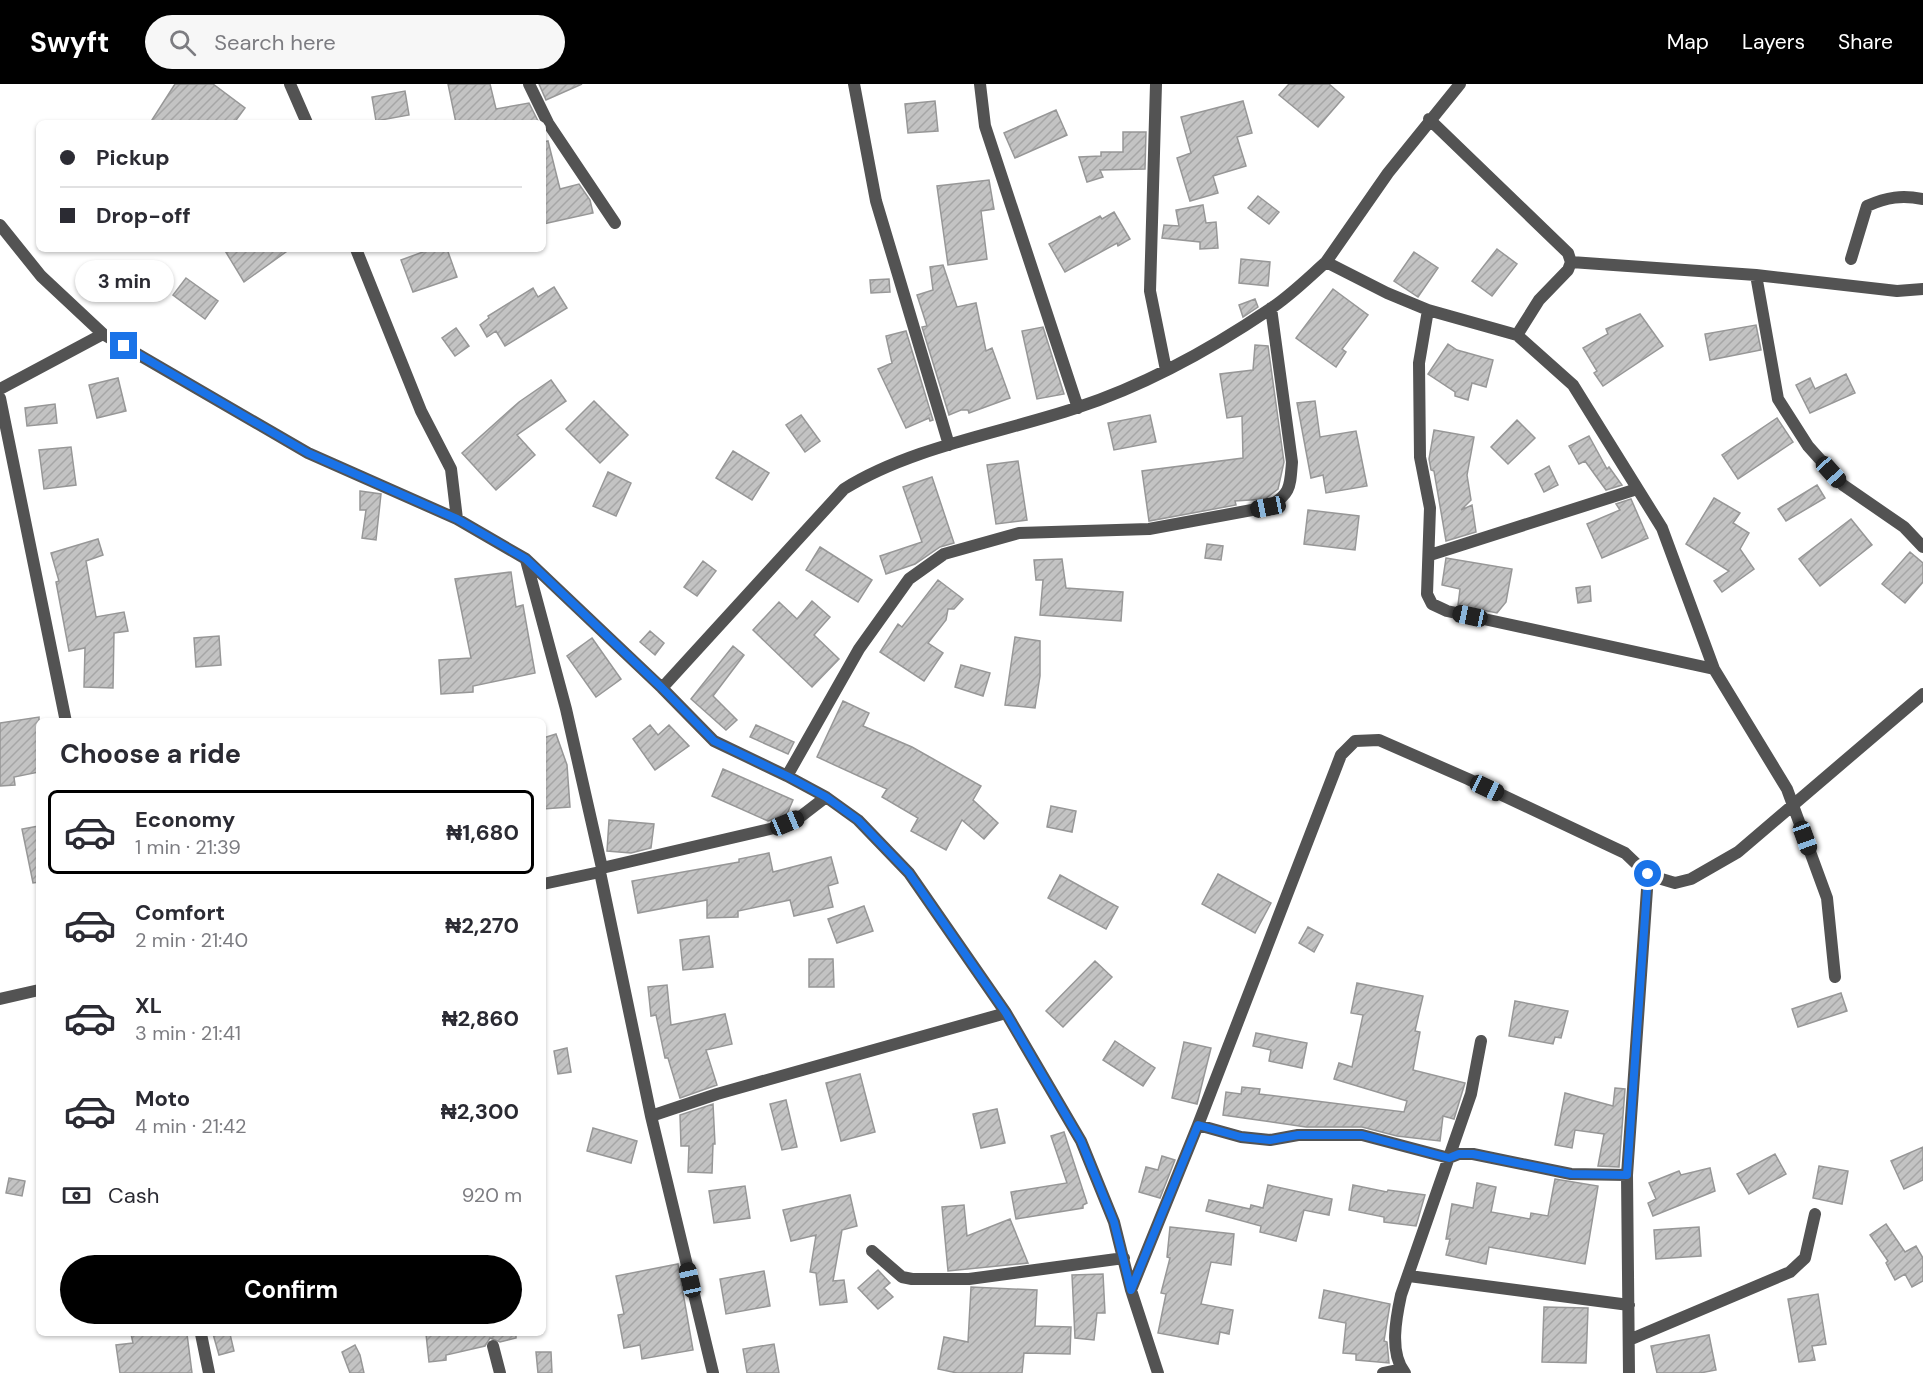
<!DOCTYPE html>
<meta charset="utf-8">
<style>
:root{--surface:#fff;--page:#f7f7f7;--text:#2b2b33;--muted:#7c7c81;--line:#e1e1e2;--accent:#000}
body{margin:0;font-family:"DM Sans",sans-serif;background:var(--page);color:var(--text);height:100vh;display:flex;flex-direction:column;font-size:22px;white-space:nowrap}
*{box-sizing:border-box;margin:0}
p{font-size:20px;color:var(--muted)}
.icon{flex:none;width:33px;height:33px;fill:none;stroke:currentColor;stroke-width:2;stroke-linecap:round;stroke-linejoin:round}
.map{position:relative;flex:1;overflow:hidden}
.details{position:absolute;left:36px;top:634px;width:510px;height:618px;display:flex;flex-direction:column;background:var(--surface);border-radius:9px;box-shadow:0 2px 4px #0004}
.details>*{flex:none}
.hud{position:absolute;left:36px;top:36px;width:510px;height:132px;border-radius:9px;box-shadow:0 2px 4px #0004;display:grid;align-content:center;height:132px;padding:0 24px;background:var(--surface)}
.end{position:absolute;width:27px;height:27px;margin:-14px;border:8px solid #1a73e8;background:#fff;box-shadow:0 0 0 3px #fff}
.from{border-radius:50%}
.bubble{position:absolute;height:42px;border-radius:21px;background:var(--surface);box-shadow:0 2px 4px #0004;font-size:20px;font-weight:700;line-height:42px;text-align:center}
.car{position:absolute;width:18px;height:36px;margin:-18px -9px;border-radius:8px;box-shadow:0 0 4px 2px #0007;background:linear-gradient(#222 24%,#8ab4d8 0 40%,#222 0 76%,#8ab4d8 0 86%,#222 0)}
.hud b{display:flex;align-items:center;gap:21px;height:57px;font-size:22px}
.hud b+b{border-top:2px solid var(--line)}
.hud i{width:15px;height:15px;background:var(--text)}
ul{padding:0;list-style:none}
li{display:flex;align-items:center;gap:18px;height:84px;margin:0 12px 9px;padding:0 12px;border:3px solid transparent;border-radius:9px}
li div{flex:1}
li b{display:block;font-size:22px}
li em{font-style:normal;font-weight:700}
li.current{border-color:var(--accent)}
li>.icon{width:54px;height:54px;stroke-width:1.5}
h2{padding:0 24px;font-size:27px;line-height:72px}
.pay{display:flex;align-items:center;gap:15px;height:66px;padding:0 24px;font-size:22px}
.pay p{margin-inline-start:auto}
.primary-button{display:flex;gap:12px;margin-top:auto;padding:12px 24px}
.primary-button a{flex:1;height:69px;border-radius:36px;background:var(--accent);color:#fff;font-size:24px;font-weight:700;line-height:69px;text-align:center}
header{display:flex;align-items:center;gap:36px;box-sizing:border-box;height:84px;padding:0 30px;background:var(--accent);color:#fff}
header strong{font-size:28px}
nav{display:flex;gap:33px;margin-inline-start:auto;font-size:21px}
.search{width:420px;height:54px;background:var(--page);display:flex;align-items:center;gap:15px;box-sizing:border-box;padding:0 21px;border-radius:33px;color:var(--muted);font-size:22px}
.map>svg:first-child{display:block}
</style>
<header>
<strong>Swyft</strong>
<div class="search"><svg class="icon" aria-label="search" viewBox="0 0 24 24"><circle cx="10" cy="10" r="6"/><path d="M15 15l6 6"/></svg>Search here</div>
<nav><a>Map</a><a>Layers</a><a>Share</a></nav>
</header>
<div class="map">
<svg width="1923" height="1289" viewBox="0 0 1923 1289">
<defs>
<pattern id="building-hatch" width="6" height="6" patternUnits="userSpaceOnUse" patternTransform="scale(1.5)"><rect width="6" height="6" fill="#c3c3c3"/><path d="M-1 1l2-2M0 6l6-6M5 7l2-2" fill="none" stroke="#a6a6a6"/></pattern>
</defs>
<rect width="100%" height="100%" fill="#fff"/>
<path fill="url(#building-hatch)" stroke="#979797" stroke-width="1.5" d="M175,0H213L245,24L234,39H150Z
M448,0H490L496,25L529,19L539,39H456Z
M539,0H582L546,16Z
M1289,0H1329L1344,13L1318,43L1279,11Z
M405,7L409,31L376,37L372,13Z
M935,17L938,47L908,49L905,20Z
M1243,17L1252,49L1237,53L1246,82L1213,92L1218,109L1190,117L1177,74L1191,69L1181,33Z
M1056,26L1067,51L1015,74L1004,49Z
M1123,48H1146L1145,85L1100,86L1103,93L1087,98L1079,73L1101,72V68H1123Z
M548,57L560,105L579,100L590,116L593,129L543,140V58Z
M989,96L994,125L981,127L987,175L948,181L937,102Z
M1258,112L1279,128L1269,140L1248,124Z
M1203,121L1206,139L1216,138L1218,164L1200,165V158L1162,154L1164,141L1179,142L1176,126Z
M1114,128L1130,155L1118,162L1117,159L1065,188L1049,160L1100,132L1102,135Z
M224,165H290L244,198Z
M431,165H447L457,193L413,208L401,176Z
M1497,165L1517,180L1492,212L1472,197Z
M1414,168L1438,184L1418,213L1394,197Z
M1241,175L1270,178L1268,202L1239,199Z
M943,181L957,223L976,219L986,267L992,264L1010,314L969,329L968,326H961L949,331L922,243L927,242L917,211L933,206L930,183Z
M186,194L218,217L205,235L173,211Z
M889,195L890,208L871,209L870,196Z
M554,203L567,224L505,262L496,247L487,253L480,241L489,234L488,232L533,204L538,213Z
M1333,205L1368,231L1342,265L1346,268L1336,283L1296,254Z
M1255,215L1258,223L1243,233L1239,221Z
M1640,230L1663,262L1603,302L1594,289L1597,287L1583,264L1608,250L1606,245Z
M1756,241L1761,266L1710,276L1705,250Z
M1043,243L1064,310L1037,315L1022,247Z
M456,244L469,262L455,272L442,254Z
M906,247L933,336L930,337L929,334L906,344L878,285L892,279L886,252Z
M1448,260L1457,266L1493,276L1486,303L1472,299L1468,316L1455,312V308L1428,290Z
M1255,261L1268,262L1284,378L1278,405L1265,415L1235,417L1236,421L1149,437L1142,387L1243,374L1242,332L1227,334L1220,290L1253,286Z
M1846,290L1855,309L1810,329L1796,301L1810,294L1815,305Z
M118,294L126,327L97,334L89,301Z
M551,296L566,317L517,351L535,371L496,406L462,369L519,318Z
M594,317L628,351L600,379L566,345Z
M1315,317L1320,353L1356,347L1367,402L1326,409L1323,391L1311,394L1297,319Z
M55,320L57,339L27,342L25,324Z
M801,331L820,357L805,368L786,341Z
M1150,331L1156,358L1114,366L1108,339Z
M1777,334L1793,358L1738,395L1722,371Z
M1517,336L1535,354L1508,380L1491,363Z
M1434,346L1474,353L1467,391L1471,416L1461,426L1472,421L1476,448L1446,457L1434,387L1431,386L1429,375Z
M1589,352L1607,385L1609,383L1622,401L1606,406L1585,377L1579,380L1569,362Z
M71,363L76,401L44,405L39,366Z
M733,367L769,389L752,416L716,394Z
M1018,377L1027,436L996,440L987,381Z
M1549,382L1558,401L1544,408L1535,390Z
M608,388L631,399L616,432L593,422Z
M932,393L954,459L940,463L915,480L886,490L880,472L922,458L903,403Z
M1817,401L1825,414L1786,437L1778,425Z
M360,407L381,410L376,456L362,454L366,426H360Z
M1714,414L1740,429L1733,439L1749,449L1740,465L1754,485L1722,508L1714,497L1729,487L1686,460Z
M1631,415L1648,454L1602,474L1587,440L1620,426L1616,420Z
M1308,426L1359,432L1355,466L1304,460Z
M1851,435L1872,461L1820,502L1799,475Z
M98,455L103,471L86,477L96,533L124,528L128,547L114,549L113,604L84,603L85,564L69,567L56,498L59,497L51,469Z
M1207,460L1223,462L1221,476L1205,474Z
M820,463L872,496L858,518L806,486Z
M1910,468L1923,479V498L1905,519L1882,500Z
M1446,474L1512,485L1506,518L1497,529L1458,521L1460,505L1442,501Z
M1062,475L1066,504L1123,508L1121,537L1040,531L1043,496H1036L1034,476Z
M703,477L716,487L697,512L684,503Z
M511,488L516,523L523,521L535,589L473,602V608L441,610L439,576L471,574L455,495Z
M938,496L963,515L954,525H948L946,536L928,559L943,569L924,597L880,568L898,540L902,543Z
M1590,502L1591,517L1578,519L1576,504Z
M812,517L830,533L814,551L839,575L812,603L753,546L779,518L797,535Z
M650,547L664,559L655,571L640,558Z
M219,552L221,581L196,583L194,554Z
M1015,553L1040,557V592L1035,624L1005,621Z
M592,554L621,595L596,613L567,572Z
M733,562L744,571L713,612L737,636L726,646L691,615Z
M961,581L990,589L983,612L955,603Z
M843,617L869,629L863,642L912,663L981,702L973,716L998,739L984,755L962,736L946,766L911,747L918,734L882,713L887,705L817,673Z
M39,633V688L14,693L15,701L0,702V639Z
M650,641L658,651L669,641L689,662L655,686L633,655Z
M756,641L794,658L788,670L750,653Z
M556,650L567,681L570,723L543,725V654Z
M723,685L793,716L787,730L768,737L712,712Z
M1051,722L1076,727L1072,748L1047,743Z
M609,736L654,740L651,764L631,769L607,767Z
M39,742V798L33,799L22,745Z
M769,769L773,788L831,773L838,799L828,802L833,823L794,832L790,816L738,827V833L707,834V816L638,829L632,797L739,778V775Z
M1218,790L1271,819L1255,849L1202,820Z
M1060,791L1118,823L1106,845L1048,814Z
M864,822L873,847L837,859L828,835Z
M1308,843L1323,851L1314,868L1299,859Z
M709,852L713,883L683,886L680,856Z
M809,875H833L834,903H809Z
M1095,877L1112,893L1063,943L1046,927Z
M1357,899L1423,912L1415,947L1420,948L1413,986L1465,999L1454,1035L1443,1032L1440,1057L1397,1052L1362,1043H1306L1223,1031L1226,1008L1241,1010L1242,1003L1260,1005L1259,1010L1404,1028L1407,1017L1334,995L1339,979L1352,983L1363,931L1351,929Z
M667,901L671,941L725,930L732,960L706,966L717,1001L680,1014L668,974H665L656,931L651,932L648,903Z
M1841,909L1847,927L1798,943L1792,925Z
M1515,917L1568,927L1561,954L1555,953L1553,960L1509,952Z
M1256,949L1307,959L1302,984L1269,977L1271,966L1253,962Z
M1115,957L1155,984L1143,1002L1103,976Z
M1184,958L1211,964L1197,1020L1172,1014Z
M567,964L571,988L558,990L554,967Z
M860,990L875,1048L841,1057L826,999Z
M1615,1004L1625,1005L1619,1083L1598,1082L1604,1050L1575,1046L1572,1064L1555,1061L1565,1009L1613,1022Z
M786,1016L797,1063L782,1066L770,1020Z
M713,1020L715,1060H713L712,1089L688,1088L689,1062H681L680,1031Z
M997,1025L1005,1059L981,1064L973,1030Z
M593,1044L637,1057L631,1079L587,1067Z
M1064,1048L1087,1119L1083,1121V1124L1016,1135L1011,1108L1067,1099L1051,1052Z
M1923,1063V1096L1904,1105L1891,1077Z
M1775,1070L1786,1090L1749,1110L1737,1090Z
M1162,1072L1175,1076L1160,1114L1139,1108L1146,1083L1158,1086Z
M1819,1082L1848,1087L1842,1120L1813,1114Z
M1710,1084L1715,1107L1653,1132L1648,1119L1656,1115L1649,1099L1679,1087L1681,1091Z
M9,1094L25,1097L22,1112L6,1109Z
M1555,1095L1598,1102L1585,1180L1489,1163L1486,1180L1446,1171L1450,1155H1446L1452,1120L1473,1124L1477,1099L1496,1103L1491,1128L1530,1135L1531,1129L1548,1132Z
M1268,1101L1332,1115L1329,1131L1304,1126L1296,1157L1260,1148L1261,1142L1206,1127L1209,1116L1250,1125L1251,1121L1263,1124Z
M1353,1101L1387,1108L1388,1106L1425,1111L1416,1142L1384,1138V1133L1349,1126Z
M745,1102L750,1134L714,1139L709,1107Z
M850,1111L857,1142L842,1146L833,1197L844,1196L847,1218L820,1221L816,1189L810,1188L816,1151L791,1157L783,1126Z
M964,1121L967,1152L1010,1135L1028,1179L948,1187L942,1123Z
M1886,1140L1905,1168L1916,1162L1923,1174V1197L1912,1203L1905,1190L1895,1196L1886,1179L1888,1177L1870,1151Z
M1170,1143L1234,1150L1231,1181L1211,1178L1201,1220L1233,1226L1229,1250L1220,1248L1218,1260L1158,1249L1166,1210L1161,1209L1170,1174L1167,1173Z
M1699,1143L1701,1172L1656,1175L1654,1146Z
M678,1180L693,1266L642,1275L640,1261L624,1264L618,1231L624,1230L616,1192Z
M878,1186L890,1199L884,1204L893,1213L878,1225L858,1204Z
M764,1187L770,1222L726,1230L720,1195Z
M1103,1190L1105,1229H1097L1094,1256L1075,1254L1072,1191Z
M971,1203L1037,1206L1035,1242L1071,1243L1070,1270L1024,1269L1022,1289H957L938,1285L944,1253L968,1258Z
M1324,1206L1390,1220L1384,1257L1387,1258L1389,1279L1356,1276V1270L1343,1269L1346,1239L1319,1234Z
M1818,1210L1826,1260L1812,1262L1815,1276L1799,1278L1788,1215Z
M1544,1223L1588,1224L1586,1279L1542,1278Z
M131,1250H187L192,1289H120L116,1261L133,1259Z
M213,1250H230L234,1267L219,1271Z
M426,1250H516V1254L500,1258L490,1254L485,1262L446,1271V1276L429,1278Z
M1709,1251L1716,1286L1700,1289H1657L1651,1262Z
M774,1260L779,1289H747L743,1265Z
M355,1261L360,1271L364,1289H350L342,1268Z
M536,1268H551L552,1289H538Z"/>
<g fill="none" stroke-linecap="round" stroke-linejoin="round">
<path stroke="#535353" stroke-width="12" d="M290,0L307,39
M529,0L548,39L615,139
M854,0L876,117L949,361
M980,0L985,42L1078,324
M1156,0L1150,207L1166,286
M1429,35L1568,169L1571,178L1568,186L1539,216L1517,251
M0,141L41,192L103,250L308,369L457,435L526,475L662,604L714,657L787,692L826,713L858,736L909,789L1006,929L1081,1057L1114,1138L1131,1206L1158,1289
M356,165L421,327L451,385L457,435
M1851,175L1867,122C1887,113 1902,111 1923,115
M1326,178L1388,89L1460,0
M1571,178L1756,191L1897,207L1923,205
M1756,191L1778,315L1808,362L1843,401L1904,443L1923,463
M1428,226L1419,279L1420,373L1430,424L1427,510L1432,520L1447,527L1714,585
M0,305L103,250
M0,314L66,638
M1430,471L1637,405
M526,476L566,625L602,784L600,788L651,1032L713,1289
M662,604L844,405C911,363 1001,349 1076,324C1143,302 1211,265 1270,225C1290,212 1308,194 1326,178L1387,209L1428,226L1517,251L1573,301L1662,444L1714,585L1787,705L1827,814L1835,893
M787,692L859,565L909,495L944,470L1019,449L1149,445L1268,423C1291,410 1290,403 1292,378L1271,224
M602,784L774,744L800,733L826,713
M1648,791L1675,799L1691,795L1738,768L1923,610
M543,800L600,788
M0,915L39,906
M651,1032L717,1010L1006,929
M1198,1041L1341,671L1355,657L1379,656L1468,695L1625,769L1648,791L1627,1091
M872,1167L902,1193L912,1195H969L1124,1174
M1409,1192L1629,1221
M1131,1206L1198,1041L1241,1053L1270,1056L1298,1051H1362L1449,1074L1459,1070H1473L1571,1090L1627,1091L1629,1289
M201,1250L209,1289
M1629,1256L1790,1188L1805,1174L1815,1130
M493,1262L500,1289
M1383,1289L1402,1285
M1405,1289C1389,1269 1396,1234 1401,1211L1471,1010L1481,957"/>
</g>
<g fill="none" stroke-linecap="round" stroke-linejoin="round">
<path stroke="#1a73e8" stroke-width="8" d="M124,262L308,369L457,435L526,475L662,604L714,657L787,692L826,713L858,736L909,789L1006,929L1081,1057L1114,1138L1131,1206L1198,1041L1241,1053L1270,1056L1298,1051H1362L1449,1074L1459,1070H1473L1571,1090L1627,1091L1648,790"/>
</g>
</svg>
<i class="end from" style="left:1648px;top:790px"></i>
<i class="end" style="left:124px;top:262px"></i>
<div class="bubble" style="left:75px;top:176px;width:99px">3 min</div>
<i class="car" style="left:1831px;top:388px;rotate:138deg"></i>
<i class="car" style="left:1268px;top:423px;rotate:259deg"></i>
<i class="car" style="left:1470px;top:532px;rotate:282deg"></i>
<i class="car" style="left:1487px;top:704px;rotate:115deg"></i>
<i class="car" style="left:787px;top:739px;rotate:67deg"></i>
<i class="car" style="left:1805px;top:754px;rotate:160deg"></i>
<i class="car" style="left:690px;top:1196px;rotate:347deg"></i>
<div class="hud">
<b><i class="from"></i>Pickup</b>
<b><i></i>Drop-off</b>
</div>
<section class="details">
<h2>Choose a ride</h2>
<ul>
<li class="current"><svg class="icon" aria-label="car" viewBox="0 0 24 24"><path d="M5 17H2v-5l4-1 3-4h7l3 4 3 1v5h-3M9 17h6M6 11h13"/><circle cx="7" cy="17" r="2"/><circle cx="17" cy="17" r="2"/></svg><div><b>Economy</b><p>1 min · 21:39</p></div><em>₦1,680</em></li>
<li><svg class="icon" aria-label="car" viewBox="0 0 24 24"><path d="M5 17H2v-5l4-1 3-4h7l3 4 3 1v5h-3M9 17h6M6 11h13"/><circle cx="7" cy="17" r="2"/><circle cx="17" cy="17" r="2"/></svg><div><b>Comfort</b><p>2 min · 21:40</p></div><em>₦2,270</em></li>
<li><svg class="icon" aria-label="car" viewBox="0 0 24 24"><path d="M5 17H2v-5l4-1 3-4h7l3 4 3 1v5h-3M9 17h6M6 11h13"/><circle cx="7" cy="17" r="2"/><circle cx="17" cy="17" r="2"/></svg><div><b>XL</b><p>3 min · 21:41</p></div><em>₦2,860</em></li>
<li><svg class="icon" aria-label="car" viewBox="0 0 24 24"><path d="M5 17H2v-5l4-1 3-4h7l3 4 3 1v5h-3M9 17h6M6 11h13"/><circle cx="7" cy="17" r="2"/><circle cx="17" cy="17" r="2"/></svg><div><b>Moto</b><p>4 min · 21:42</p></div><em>₦2,300</em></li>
</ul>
<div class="pay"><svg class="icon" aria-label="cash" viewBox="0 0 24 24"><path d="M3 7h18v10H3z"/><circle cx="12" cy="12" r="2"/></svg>Cash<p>920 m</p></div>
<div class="primary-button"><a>Confirm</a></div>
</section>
</div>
